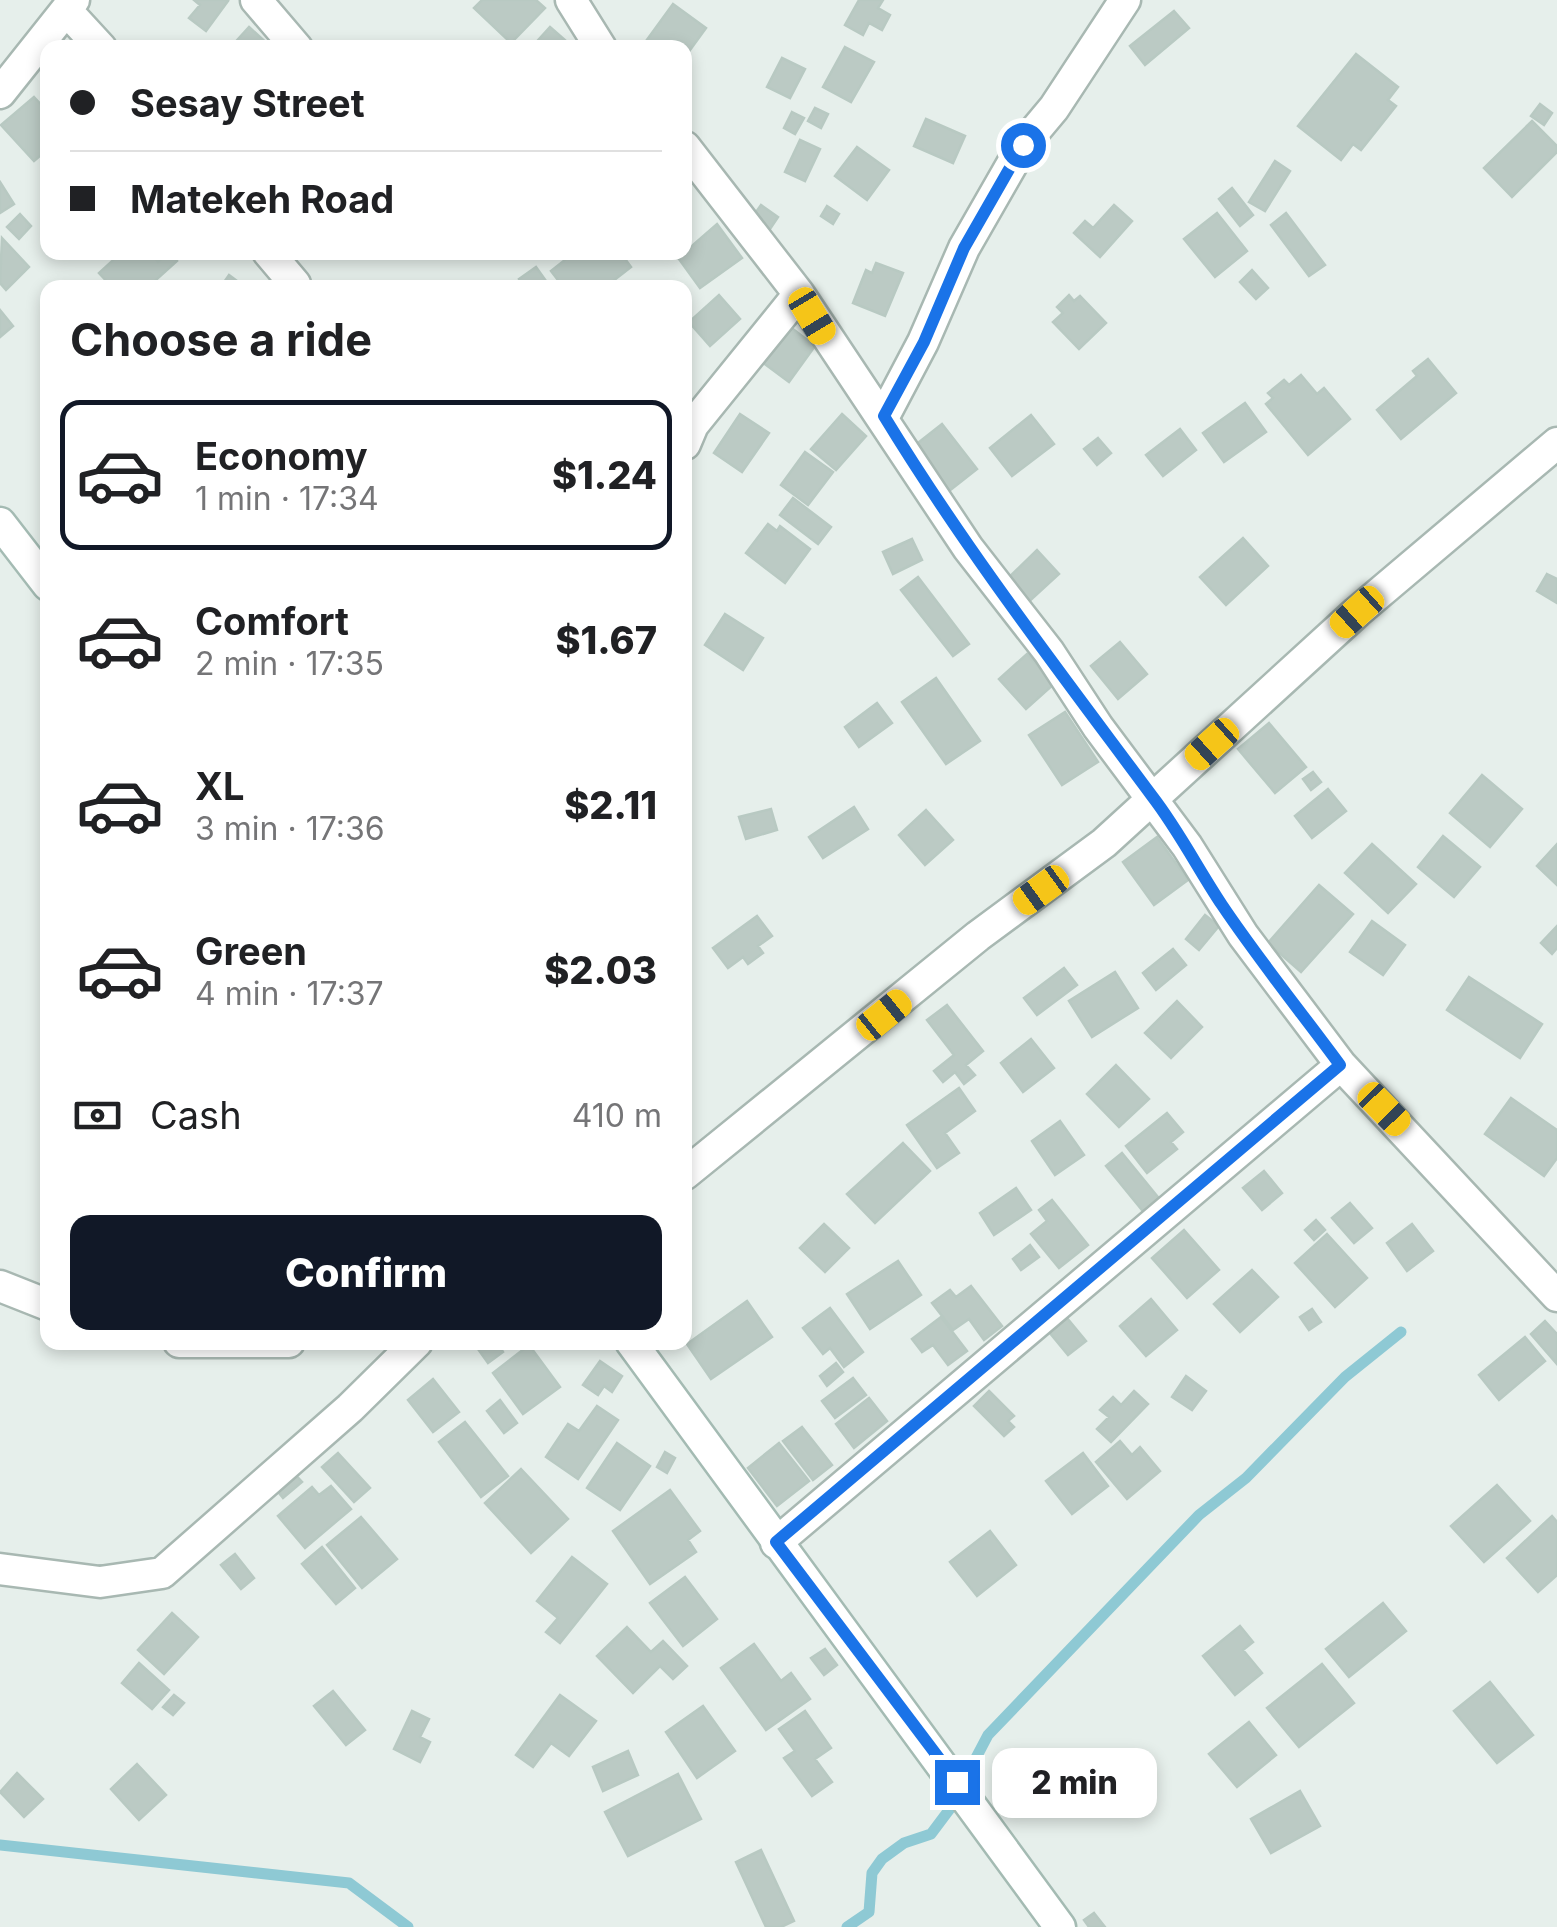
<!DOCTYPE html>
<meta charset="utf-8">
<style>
:root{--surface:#fff;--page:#f6f6f6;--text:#202124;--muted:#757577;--line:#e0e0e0;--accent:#111827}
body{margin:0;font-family:Inter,sans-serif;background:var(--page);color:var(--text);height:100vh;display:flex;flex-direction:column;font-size:38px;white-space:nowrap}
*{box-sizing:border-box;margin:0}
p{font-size:32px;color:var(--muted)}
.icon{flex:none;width:55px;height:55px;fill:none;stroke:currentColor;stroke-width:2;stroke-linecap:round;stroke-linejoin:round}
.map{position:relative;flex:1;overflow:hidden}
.details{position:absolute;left:40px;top:280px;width:652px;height:1070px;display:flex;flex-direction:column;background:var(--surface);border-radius:20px;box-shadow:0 5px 15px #0003}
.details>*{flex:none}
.banner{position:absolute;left:40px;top:40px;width:652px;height:220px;border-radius:20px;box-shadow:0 5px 15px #0003;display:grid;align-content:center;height:220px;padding:0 30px;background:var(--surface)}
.end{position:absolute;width:45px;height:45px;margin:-22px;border:12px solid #1a73e8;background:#fff;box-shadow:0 0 0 5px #fff}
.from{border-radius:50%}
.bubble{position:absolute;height:70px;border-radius:20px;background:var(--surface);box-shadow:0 5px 15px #0003;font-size:32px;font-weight:800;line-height:70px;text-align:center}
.car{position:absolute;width:30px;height:60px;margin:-30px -15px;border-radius:12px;box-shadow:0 0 8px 2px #0007;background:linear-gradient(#f5c518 24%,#345 0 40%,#f5c518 0 76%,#345 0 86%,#f5c518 0)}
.banner b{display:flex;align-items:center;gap:35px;height:95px;font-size:38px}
.banner b+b{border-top:2px solid var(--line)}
.banner i{width:25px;height:25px;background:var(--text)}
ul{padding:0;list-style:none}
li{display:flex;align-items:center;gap:30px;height:150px;margin:0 20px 15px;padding:0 10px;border:5px solid transparent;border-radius:20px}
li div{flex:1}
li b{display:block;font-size:38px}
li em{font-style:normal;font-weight:800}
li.current{border-color:var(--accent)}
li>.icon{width:90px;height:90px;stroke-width:1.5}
h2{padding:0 30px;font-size:45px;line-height:120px}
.pay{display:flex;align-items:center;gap:25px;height:110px;padding:0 30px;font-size:38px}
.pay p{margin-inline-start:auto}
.primary-button{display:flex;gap:20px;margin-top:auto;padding:20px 30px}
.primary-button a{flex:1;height:115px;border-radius:20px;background:var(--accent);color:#fff;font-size:40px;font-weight:800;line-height:115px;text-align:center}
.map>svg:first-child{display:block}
</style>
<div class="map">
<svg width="1557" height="1927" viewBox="0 0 1557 1927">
<rect width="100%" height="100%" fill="#e6efeb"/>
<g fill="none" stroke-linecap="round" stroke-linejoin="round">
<path stroke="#8ec9d4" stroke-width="11" d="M968,1773L988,1735L1199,1515L1246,1478L1345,1377L1401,1332
M0,1845L349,1883L408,1927
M847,1927L869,1912L872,1873L882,1859L904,1843L931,1834L952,1806"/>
</g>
<path fill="#bbcac4" stroke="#b8c9c2" stroke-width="2.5" d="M194,0H226L228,1L206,31L189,18L200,5Z
M482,0H536L545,8L511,43L474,8Z
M859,0H883L878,8L890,15L882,30L869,23L863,35L845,25Z
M673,4L706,28L685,57V48H641Z
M1174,11L1189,28L1145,65L1130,46Z
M249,27L272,48H230Z
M550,27L574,48H531Z
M845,47L874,62L851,102L823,87Z
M1356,54L1398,87L1388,100L1396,106L1361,150L1353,144L1341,160L1298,126Z
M782,58L805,69L790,98L767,87Z
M34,97L48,112V149L34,161L1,125Z
M1540,104L1552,113L1544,125L1531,116Z
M815,108L828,114L821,128L808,121Z
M792,112L804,118L795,134L784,128Z
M926,119L965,136L953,163L914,146Z
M1532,121L1557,146V152L1512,197L1484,168Z
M800,140L820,149L805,181L785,172Z
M857,147L889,170L867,200L835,176Z
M1275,161L1290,171L1265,211L1249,202Z
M0,182L14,204L0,213Z
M1232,188L1253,215L1240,226L1219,199Z
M761,205L778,217L766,235L749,222Z
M1114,205L1132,221L1100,257L1074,233L1085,221L1093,228Z
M827,206L839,214L833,224L821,216Z
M1217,213L1247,251L1215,277L1184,239Z
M1286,213L1325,265L1309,276L1271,225Z
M20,214L31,226L19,239L7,227Z
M717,224L742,258L700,288L676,255L685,252Z
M2,238L29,267L6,290L0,283Z
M122,252H150L158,262L169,252L177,261L147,288H113L99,273Z
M575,252H620L631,267L604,288H564L551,271Z
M876,263L903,273L885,316L853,303L866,270L872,273Z
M536,267L551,288H525L519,279Z
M1252,270L1268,288L1256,299L1240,282Z
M229,275L245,287L220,288Z
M719,295L740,319L710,346L689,322Z
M1069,295L1074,301L1080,296L1106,323L1079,349L1053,322L1063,313L1057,307Z
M0,310L13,326L0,337Z
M789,326L815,346L789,382L762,362Z
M1428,359L1456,393L1401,439L1377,410L1417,376L1413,371Z
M1301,375L1317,394L1324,388L1350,419L1308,455L1266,404L1273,398L1268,393L1284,380L1289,385Z
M1245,403L1266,432L1224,462L1203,433Z
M740,414L769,433L742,472L714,453Z
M842,414L866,436L836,470L811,449Z
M1031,415L1054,444L1012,476L990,448Z
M942,424L977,469L944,495L909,450Z
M1180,429L1196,450L1163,476L1146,455Z
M1098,438L1111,453L1097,465L1084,449Z
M805,452L833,472L808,505L781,485Z
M793,498L831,527L818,544L780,515Z
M768,524L777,531L780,526L810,549L785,583L746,553Z
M1243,538L1268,566L1226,605L1200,577Z
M912,539L922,560L893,574L883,552Z
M1037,550L1059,574L1023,607L1002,584Z
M1547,574L1557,579V603L1537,591Z
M918,577L969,644L953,656L901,590Z
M725,614L763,638L743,670L705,645Z
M1120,642L1147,674L1118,699L1091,666Z
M1027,654L1054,684L1026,709L999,679Z
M936,678L980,741L946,764L902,702Z
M877,703L892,723L859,747L845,727Z
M1065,712L1098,762L1062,785L1029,735Z
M1269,723L1306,767L1275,793L1238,749Z
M1313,772L1321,782L1311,790L1303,779Z
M1482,775L1522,809L1490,847L1450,813Z
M1328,789L1346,811L1312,838L1295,816Z
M854,807L868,829L823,858L809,837Z
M771,809L777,830L746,839L739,817Z
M926,810L953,840L925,865L899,835Z
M1443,836L1480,867L1454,897L1418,867Z
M1157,837L1188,880L1154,905L1123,862Z
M1372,844L1416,884L1388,913L1345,873Z
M1557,844V885L1537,866Z
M1319,885L1353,914L1301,972L1268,943Z
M1205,915L1219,926L1199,950L1186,939Z
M757,916L772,936L758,946L763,953L748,964L743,957L728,968L713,948Z
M1372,921L1405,945L1383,975L1350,952Z
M1557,926V948L1552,954L1541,943Z
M1173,949L1186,965L1156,990L1143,973Z
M1064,968L1077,985L1037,1015L1024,998Z
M1115,972L1138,1008L1092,1037L1069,1001Z
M1469,977L1542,1024L1520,1058L1447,1010Z
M1177,1001L1202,1027L1171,1058L1145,1033Z
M947,1005L983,1051L966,1065L975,1075L964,1084L955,1072L943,1082L934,1071L954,1055L927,1020Z
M1031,1039L1054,1068L1023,1092L1001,1063Z
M1116,1065L1149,1099L1119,1127L1087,1094Z
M959,1088L975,1111L945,1133L959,1153L937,1168L907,1125Z
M1511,1098L1557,1130V1158L1544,1176L1485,1134Z
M1167,1113L1183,1132L1171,1142L1177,1149L1147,1173L1126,1146Z
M1060,1121L1084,1155L1055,1175L1032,1141Z
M903,1143L930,1171L875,1223L847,1194Z
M1122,1153L1162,1202L1146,1215L1106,1166Z
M1264,1171L1282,1193L1262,1210L1243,1188Z
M1016,1188L1031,1210L994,1235L980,1213Z
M1052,1200L1088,1245L1059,1268L1031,1234L1047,1221L1039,1210Z
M1350,1203L1372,1228L1354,1243L1332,1218Z
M1316,1220L1325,1230L1314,1240L1305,1230Z
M824,1224L849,1248L825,1272L800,1248Z
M1412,1224L1433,1251L1407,1271L1387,1243Z
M1184,1230L1219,1270L1187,1298L1152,1258Z
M1327,1234L1367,1278L1335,1307L1295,1263Z
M1030,1245L1039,1257L1021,1270L1013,1259Z
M898,1261L921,1295L870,1329L847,1294Z
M1252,1270L1278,1297L1240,1332L1214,1304Z
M971,1286L1002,1326L984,1340L969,1319L953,1330L932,1303L950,1290L956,1297Z
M1151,1299L1177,1330L1146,1356L1120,1326Z
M747,1301L772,1337L711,1379L687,1344Z
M830,1308L863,1352L844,1367L830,1348L823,1354L803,1328Z
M1312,1309L1321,1322L1309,1330L1300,1317Z
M941,1317L967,1351L948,1365L933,1345L922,1352L912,1339Z
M1067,1318L1086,1341L1068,1355L1049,1332Z
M1545,1321L1557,1334V1364L1531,1334Z
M1525,1337L1545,1361L1499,1400L1479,1375Z
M473,1342H497L503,1352L488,1363Z
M529,1345L560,1387L523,1414L493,1373Z
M600,1361L622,1376L612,1392L604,1386L598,1395L583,1385Z
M836,1363L843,1372L827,1386L820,1376Z
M1186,1376L1206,1391L1192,1410L1172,1397Z
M853,1378L866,1395L835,1418L822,1401Z
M433,1379L459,1412L433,1432L408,1400Z
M989,1391L1014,1416L1008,1421L1014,1427L1004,1436L974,1406Z
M1134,1391L1148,1404L1111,1442L1097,1429L1109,1417L1100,1410L1113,1397L1121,1405Z
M869,1398L887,1421L854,1448L836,1424Z
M500,1400L517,1423L504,1433L487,1411Z
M597,1406L618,1420L578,1479L546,1457L568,1424L579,1431Z
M465,1422L508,1476L481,1497L439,1442Z
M802,1427L832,1465L813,1480L783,1441Z
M1120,1441L1132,1455L1140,1447L1160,1471L1127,1499L1096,1462Z
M617,1443L650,1466L620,1510L587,1488Z
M779,1443L809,1481L777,1506L748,1468Z
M665,1452L675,1458L667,1473L657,1467Z
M338,1453L370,1488L354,1502L322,1467Z
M1083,1453L1108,1486L1072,1514L1046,1481Z
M289,1468L302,1482L283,1498L271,1483Z
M521,1469L568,1519L531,1553L485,1503Z
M1497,1485L1530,1521L1484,1562L1451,1526Z
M331,1486L351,1509L305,1548L278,1516L312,1487L319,1495Z
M670,1490L700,1531L688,1540L696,1552L650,1584L613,1531Z
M1552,1516L1557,1522V1575L1538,1592L1507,1558Z
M361,1517L397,1559L362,1588L327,1545Z
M990,1531L1016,1565L977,1596L950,1562Z
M322,1547L355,1588L336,1604L302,1564Z
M235,1554L254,1578L241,1589L221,1565Z
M572,1557L607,1584L560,1643L546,1632L558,1618L537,1601Z
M685,1577L717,1619L683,1646L650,1603Z
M1383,1603L1406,1631L1349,1677L1326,1649Z
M172,1613L198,1637L164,1674L138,1650Z
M1240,1626L1253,1642L1243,1650L1262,1673L1235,1695L1203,1656Z
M627,1627L651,1652L663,1641L687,1666L673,1679L660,1666L633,1693L597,1656Z
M754,1644L781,1681L791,1673L810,1699L766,1730L721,1668Z
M825,1649L837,1665L824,1675L811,1658Z
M139,1663L169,1690L152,1709L122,1683Z
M1322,1664L1354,1703L1299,1747L1267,1708Z
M1490,1682L1533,1735L1497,1763L1454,1711Z
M333,1691L365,1730L346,1745L314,1706Z
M174,1695L184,1703L173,1715L163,1707Z
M560,1695L596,1721L569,1756L551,1743L533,1767L516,1755Z
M703,1706L735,1751L697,1778L666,1732Z
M412,1711L429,1719L420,1737L430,1742L420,1762L394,1749Z
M805,1711L831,1748L815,1759L832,1782L812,1796L784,1758L795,1751L779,1729Z
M1249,1722L1276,1755L1237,1787L1209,1754Z
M628,1751L638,1775L603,1791L593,1767Z
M137,1764L166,1795L139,1820L111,1789Z
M17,1773L43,1799L24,1817L0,1792Z
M678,1774L701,1819L628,1856L605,1812Z
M1300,1791L1320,1826L1271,1853L1251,1819Z
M761,1850L794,1921L781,1927H766L736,1862Z
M1094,1913L1105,1927H1089L1084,1920Z"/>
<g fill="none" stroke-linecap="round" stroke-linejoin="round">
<g stroke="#a8b8b2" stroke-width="35">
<path id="street" d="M256,0L297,48
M571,0L601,48
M66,10L101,48
M0,93L74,0
M685,147L799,294L968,548L1049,652L1098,727L1187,846L1243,935L1341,1065L1557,1296
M268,252L295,284
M884,416L923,342L964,248L1023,145L1054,108L1125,0
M685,444L693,425L799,294
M685,1174L978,936L1104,843L1357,612L1557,443
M0,1286L48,1305
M179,1342H289
M776,1543L1341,1065
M0,1569L100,1582L162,1573L350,1408L417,1342"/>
</g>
<g stroke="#a4bbb3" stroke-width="35">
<path id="secondary" d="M0,523L48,585
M631,1342L1060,1927"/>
</g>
<use href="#street" stroke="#fff" stroke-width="30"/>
<use href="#secondary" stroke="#fff" stroke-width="30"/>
</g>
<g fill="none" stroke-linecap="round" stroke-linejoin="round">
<path stroke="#1a73e8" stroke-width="12" d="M957,1782L776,1542L1340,1065C1301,1012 1259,960 1222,905C1198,869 1179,831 1152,796C1060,672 965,549 884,416L924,342L964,248L1023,145"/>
</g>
</svg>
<i class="end from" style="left:1023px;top:145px"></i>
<i class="end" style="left:957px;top:1782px"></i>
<div class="bubble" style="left:992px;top:1748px;width:165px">2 min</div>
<i class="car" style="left:812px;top:316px;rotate:149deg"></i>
<i class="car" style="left:1357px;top:612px;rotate:228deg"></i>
<i class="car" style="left:1212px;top:744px;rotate:228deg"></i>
<i class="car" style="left:1041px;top:890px;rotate:234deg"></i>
<i class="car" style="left:884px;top:1015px;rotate:51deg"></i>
<i class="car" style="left:1384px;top:1109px;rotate:136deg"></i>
<div class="banner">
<b><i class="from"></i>Sesay Street</b>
<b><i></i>Matekeh Road</b>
</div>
<section class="details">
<h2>Choose a ride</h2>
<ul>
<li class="current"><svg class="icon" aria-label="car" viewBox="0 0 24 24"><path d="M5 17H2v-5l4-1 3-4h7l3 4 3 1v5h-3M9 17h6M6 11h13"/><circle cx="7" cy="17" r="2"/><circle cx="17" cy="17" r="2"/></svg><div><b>Economy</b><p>1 min · 17:34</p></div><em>$1.24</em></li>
<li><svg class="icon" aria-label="car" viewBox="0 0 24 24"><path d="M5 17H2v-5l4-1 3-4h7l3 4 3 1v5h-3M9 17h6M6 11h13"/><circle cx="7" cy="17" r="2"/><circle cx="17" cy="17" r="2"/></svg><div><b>Comfort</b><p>2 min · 17:35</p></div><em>$1.67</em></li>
<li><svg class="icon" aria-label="car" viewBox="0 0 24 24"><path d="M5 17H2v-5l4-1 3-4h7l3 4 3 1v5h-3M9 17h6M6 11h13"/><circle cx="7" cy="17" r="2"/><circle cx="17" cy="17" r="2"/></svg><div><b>XL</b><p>3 min · 17:36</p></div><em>$2.11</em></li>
<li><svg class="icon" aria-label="car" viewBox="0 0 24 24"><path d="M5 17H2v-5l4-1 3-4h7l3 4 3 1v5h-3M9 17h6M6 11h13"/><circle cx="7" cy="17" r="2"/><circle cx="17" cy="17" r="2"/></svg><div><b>Green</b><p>4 min · 17:37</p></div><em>$2.03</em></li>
</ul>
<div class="pay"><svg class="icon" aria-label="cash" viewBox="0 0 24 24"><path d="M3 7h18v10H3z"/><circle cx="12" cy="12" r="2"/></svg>Cash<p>410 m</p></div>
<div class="primary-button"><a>Confirm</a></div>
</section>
</div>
